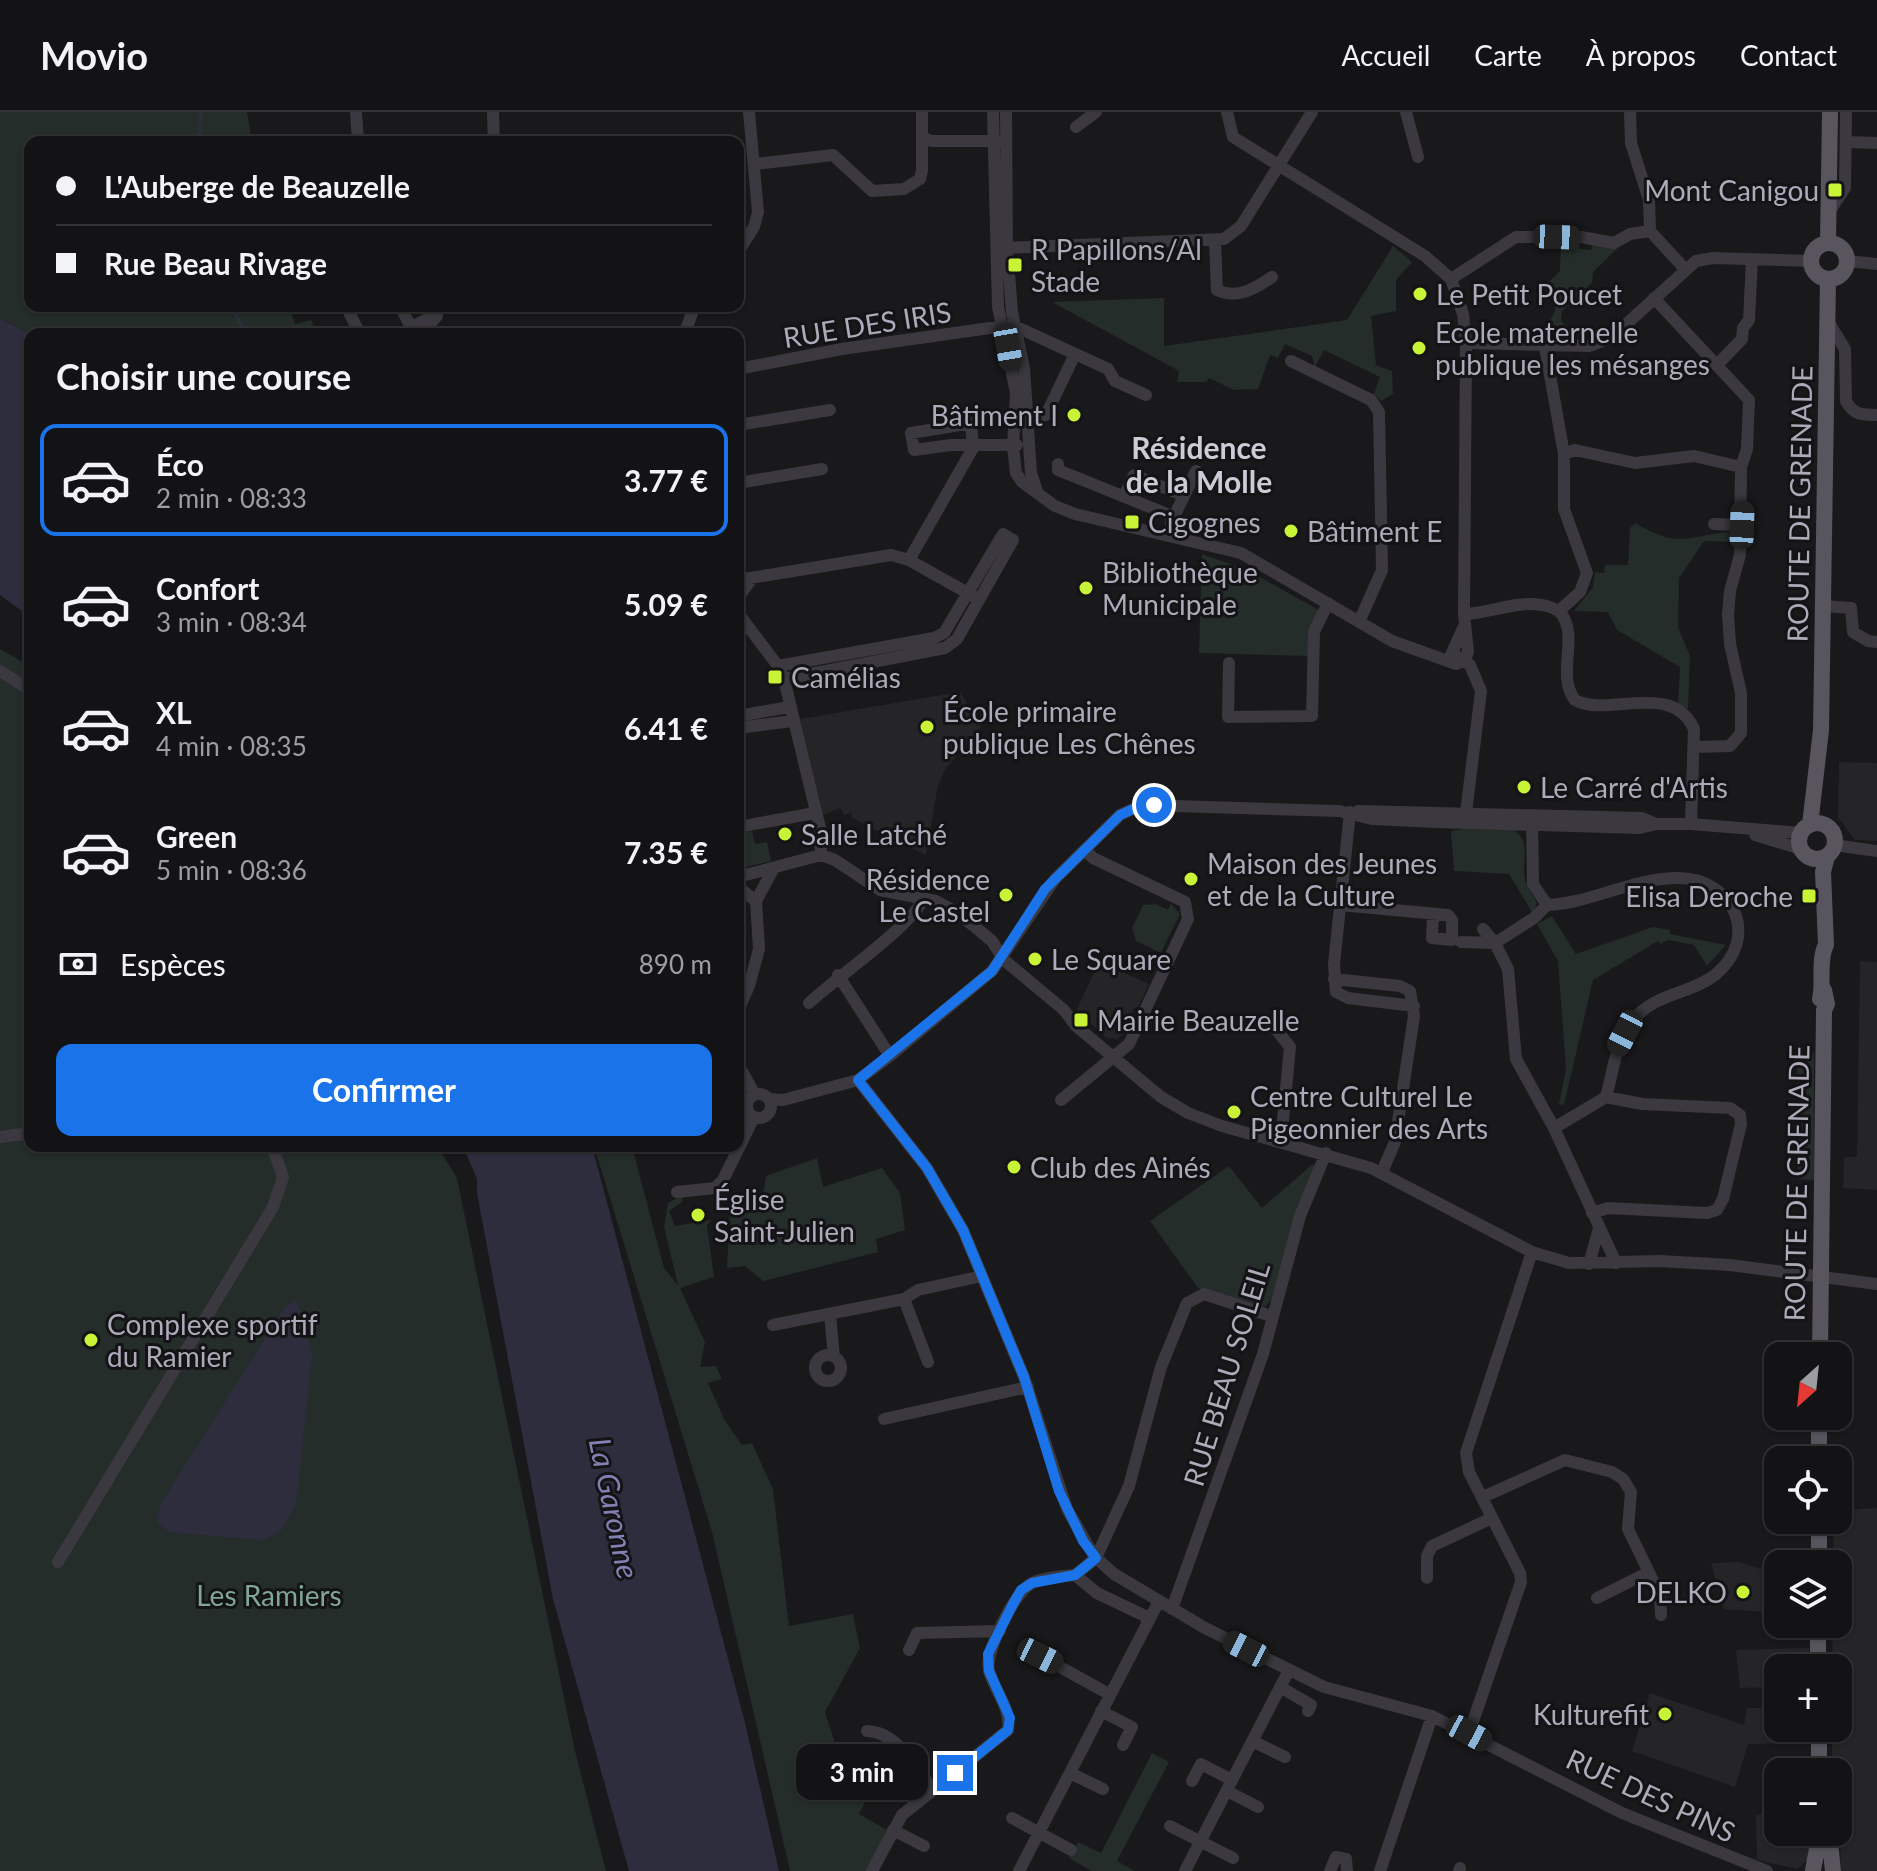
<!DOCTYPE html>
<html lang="fr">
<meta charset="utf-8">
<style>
:root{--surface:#131214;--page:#1c1b1d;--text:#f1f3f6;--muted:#9d9ea0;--line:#323234;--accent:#1a73e8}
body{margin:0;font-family:Lato,sans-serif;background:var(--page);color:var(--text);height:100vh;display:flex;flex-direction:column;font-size:30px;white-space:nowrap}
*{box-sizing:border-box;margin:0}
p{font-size:26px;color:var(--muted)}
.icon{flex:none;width:44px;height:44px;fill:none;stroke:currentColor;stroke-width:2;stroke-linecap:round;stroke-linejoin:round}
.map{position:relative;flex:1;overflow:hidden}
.drawer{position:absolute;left:24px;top:216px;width:720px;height:824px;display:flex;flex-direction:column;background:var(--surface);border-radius:16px;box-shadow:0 2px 6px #0004,0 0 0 2px var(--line)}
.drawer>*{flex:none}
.hud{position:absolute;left:24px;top:24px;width:720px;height:176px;border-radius:16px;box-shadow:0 2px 6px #0004,0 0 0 2px var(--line);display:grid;align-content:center;height:176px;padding:0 32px;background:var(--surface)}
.needle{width:52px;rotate:207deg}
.fabs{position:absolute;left:1764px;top:1230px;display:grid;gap:16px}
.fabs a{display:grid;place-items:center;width:88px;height:88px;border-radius:16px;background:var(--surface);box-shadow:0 2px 6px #0004,0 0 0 2px var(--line);font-size:40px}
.end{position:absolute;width:36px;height:36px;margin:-18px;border:10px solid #1a73e8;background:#fff;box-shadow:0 0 0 4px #fff}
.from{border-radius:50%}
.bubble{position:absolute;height:56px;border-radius:16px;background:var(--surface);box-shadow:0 2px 6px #0004,0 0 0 2px var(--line);font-size:26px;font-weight:700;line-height:56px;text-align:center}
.car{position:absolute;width:24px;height:48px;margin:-24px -12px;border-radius:10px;box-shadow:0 0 6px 2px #0007;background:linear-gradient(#222 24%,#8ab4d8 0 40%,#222 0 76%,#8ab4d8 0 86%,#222 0)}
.hud b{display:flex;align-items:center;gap:28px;height:76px;font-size:30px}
.hud b+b{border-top:2px solid var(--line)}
.hud i{width:20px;height:20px;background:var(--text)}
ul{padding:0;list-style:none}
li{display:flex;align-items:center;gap:24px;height:112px;margin:0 16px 12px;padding:0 16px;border:4px solid transparent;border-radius:16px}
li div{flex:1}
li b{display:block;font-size:30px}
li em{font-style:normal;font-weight:700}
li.current{border-color:var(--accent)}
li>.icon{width:72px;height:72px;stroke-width:1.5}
h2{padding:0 32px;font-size:36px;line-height:96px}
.pay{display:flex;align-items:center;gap:20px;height:88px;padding:0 32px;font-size:30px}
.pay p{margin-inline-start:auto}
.action{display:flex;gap:16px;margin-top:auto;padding:16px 32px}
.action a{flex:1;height:92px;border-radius:16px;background:var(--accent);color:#fff;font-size:32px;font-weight:700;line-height:92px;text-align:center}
header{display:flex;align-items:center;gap:48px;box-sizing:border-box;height:112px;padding:0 40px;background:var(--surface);border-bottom:2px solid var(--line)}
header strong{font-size:38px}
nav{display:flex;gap:44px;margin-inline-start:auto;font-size:28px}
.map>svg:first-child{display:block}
</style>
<header>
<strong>Movio</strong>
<nav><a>Accueil</a><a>Carte</a><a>À propos</a><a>Contact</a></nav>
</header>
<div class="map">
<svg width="1877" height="1759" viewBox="0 0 1877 1759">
<rect width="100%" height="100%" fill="#19181a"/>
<path fill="#252427" d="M960,580L981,615L944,659L937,678L926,743L852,706L851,700L845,703L840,696L823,703L800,607Z
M1839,650L1877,651V729L1855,728L1838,705Z
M1860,849L1877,850V1078L1843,1076L1844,1045H1857Z
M1099,850L1149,872L1138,895L1133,896L1126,920L1117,927L1107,926L1076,899Z
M1877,1396V1759H1841L1838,1660H1833L1832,1640V1616H1838V1556H1832L1833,1512H1838V1452H1834L1833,1408H1838V1398Z
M1739,1450L1778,1462V1501L1724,1497L1711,1451Z
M1809,1536L1810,1556H1778V1575L1740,1576L1736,1538Z
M1650,1581L1744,1613L1747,1596H1778V1616H1811V1631L1748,1632L1735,1675L1632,1639Z
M1778,1700V1720H1810L1809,1747L1797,1757L1757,1748L1756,1703Z"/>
<path fill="#242d2a" d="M0,0H247L252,30H30V194H289L295,212L311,208L317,222H31L0,207Z
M1561,127L1580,128V137L1591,138L1593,132L1621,133L1593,160L1592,171L1562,199L1561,209L1573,221L1545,219L1555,199L1556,187L1544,175L1560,159Z
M1393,134L1412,150L1396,168V199L1371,204L1376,253L1392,259L1393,282L1381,289L1374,282L1380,265L1324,238L1315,255L1312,244L1285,232L1278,246L1270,243L1258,277L1234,278L1209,266L1206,270H1177L1179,259L1052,190L1164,186V234L1347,208Z
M1635,411C1684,439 1685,422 1735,420L1734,430L1704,429L1679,466L1678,515L1690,544L1688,597L1678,593L1680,555L1617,518L1608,500L1574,499L1593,475L1595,460L1604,461L1605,453H1628L1630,416Z
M1202,442L1247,458L1319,498L1312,544L1199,541Z
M0,537L30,554V1034H437L457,1066L575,1639L606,1759H0Z
M1463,717L1514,718C1534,731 1518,754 1527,773C1529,779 1534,784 1537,791L1533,802L1509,762L1454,759L1451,719Z
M752,719L755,732L767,730L771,749L738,757V722Z
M1156,792L1168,798L1171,792L1180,802L1161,841L1136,829L1132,816L1143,793Z
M1552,804L1576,842L1653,815L1670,818V822L1726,833L1707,854L1694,833L1668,828L1661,832L1658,829L1593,868L1564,993L1559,992L1566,957L1558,849L1537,812Z
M1797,940L1814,941V1068L1798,1067Z
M594,1034H632L664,1156L678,1173L664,1115L668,1091L682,1083V1090L669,1099L675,1114L711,1108L707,1113L714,1165L680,1176L705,1230L700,1255L716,1254L722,1267L708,1271L724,1307L742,1333L752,1331L773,1377L789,1514L853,1502L860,1536L825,1600L845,1663L872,1676L859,1702L889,1719L868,1759H790L712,1420Z
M817,1046L823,1075L882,1056L900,1081L905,1118L876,1127L878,1140L763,1169L745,1154L727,1156L730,1096H761L766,1064Z
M1313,1052L1315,1055L1271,1188L1265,1195L1198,1176L1150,1109L1229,1054L1262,1096Z
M1152,1641L1169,1650L1117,1749L1135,1759H1092L1069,1746L1078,1730L1101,1741Z"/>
<path fill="#2e2d3e" d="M0,207L31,222L30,505L0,483Z
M463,1034H592L745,1611L779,1759H629L553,1487L477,1081V1067Z
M294,1188L302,1201L312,1243L296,1392L281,1419L263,1428L169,1420L157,1410L160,1393L285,1195Z"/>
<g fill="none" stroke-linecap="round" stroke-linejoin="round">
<path stroke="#2e2d3e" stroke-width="3" d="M199,30L201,0
M232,194L245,222"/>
<path stroke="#3b393f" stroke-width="12" d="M356,0L358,30
M493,0L494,30
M993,0L998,195L1016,281L1013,335L1016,361L1022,370L1055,394L1075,402L1241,441L1392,529L1456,552
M1006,0L1007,136L1012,200L1024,256L1031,361L1038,382
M1227,0L1233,25L1425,144L1451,167L1463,202L1466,231L1464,502L1468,540L1465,548L1456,552
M1406,0L1418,45
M1630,0L1631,31L1649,88L1650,119L1685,157
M1076,15L1096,0
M923,25L931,29H998
M1847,30L1877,31
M755,52L833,43L872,79L904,77L920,67L922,59V0
M1829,100L1845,76L1846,0
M1215,129L1217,178C1237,188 1256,176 1272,165
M1003,136L1224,127L1241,114L1312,0
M738,140L754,115L758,100L749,0
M1847,149L1877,152
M1451,167L1516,125H1581L1614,131L1630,122L1650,119
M1654,186L1749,288L1747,337L1741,355L1740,443L1730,479L1728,503L1730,532L1741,581V621L1730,634L1694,635
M400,194L413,219
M347,196L360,222
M1829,211L1845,237L1846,289C1853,303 1863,303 1877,303
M411,215L425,208L441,194
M421,222L437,204
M684,222L695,194
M1466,231L1590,234L1612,225L1696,149L1713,146L1811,149
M1291,249L1371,288L1379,300L1382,458L1359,510
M1717,253L1742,227L1743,216L1749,208L1752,147
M738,257L842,237L1004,214L1021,217L1108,257L1115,269L1146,283
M1029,308L1046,303L1075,242
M738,313L830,298
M1017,333H951L914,338L911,321L1014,304L1022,306
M1564,342L1575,338L1635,351L1694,344L1741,355
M1058,352V358L1172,404
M738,371L822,357
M1125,382L1134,363L1182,383
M1171,411L1196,359
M1714,412L1742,413
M909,448L973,484
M738,468L891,443L909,448L973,336L971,313
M738,486L752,466
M1823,494L1851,496L1853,520L1868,529L1877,530
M1559,499C1581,522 1555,562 1575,588C1607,606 1672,568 1694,617L1691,712
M738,501L778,554L784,567L820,716L821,743
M1464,502C1495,501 1530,482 1559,499L1580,480L1587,461L1564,397V342L1545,235
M1451,543L1464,514
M1458,545L1470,553L1481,579L1465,709
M1229,551L1228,605L1312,604L1314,520L1328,491
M778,554L934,526L944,521L1003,422L1013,428L957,527L945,536L784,567
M0,559L30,578
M738,604L789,595
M738,616L792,609
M1358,699L1642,706L1656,712
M1350,700L1334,852L1336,880L1348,886L1414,894
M1532,705L1533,772L1547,793
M738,715L815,701
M1755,723L1801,737
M1834,733L1877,739
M738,765L821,743L835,748L880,778L936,789L958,801L992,829L1004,848L1064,898L1076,914L1161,985L1188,1001L1222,1014L1371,1056L1532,1140L1569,1151L1660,1149L1730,1153L1877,1172
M738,775L756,789
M1340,793L1448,803L1452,808V828L1432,826L1433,802
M1547,793C1592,791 1632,766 1678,766C1734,766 1761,826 1715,863C1691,882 1656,881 1635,906C1615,929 1614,957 1606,985L1554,1016
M1547,793L1534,806L1495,831L1508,857L1516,947L1554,1016L1616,1151
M1461,830L1495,831L1483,817
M838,863L890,944
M1334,867L1400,874L1410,879L1414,904L1395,1030L1382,1060
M809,891C833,868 917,810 923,786
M738,898L749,874L759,837L756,789L774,756
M1270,910L1290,935L1281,1029
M738,952L755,983
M858,968L927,1056L963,1118L1024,1265L1067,1397L1094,1444L1114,1462L1205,1516L1324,1575L1432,1604L1622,1701L1767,1759
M747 994a12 12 0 1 1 24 0a12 12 0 1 1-24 0Z
M769,987L783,988L858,968L890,944L992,859L1055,767L1120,703L1142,693L1339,699L1372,707L1435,710L1640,716L1656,712H1691L1801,721
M1061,988L1129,932L1188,807L1185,790L1093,746L1085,738
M0,1025L30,1021
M677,1080L715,1076L723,1068L754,1005
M1592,1101L1608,1096L1707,1101L1717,1098L1723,1087L1741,1012L1740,1003L1730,996L1642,992L1606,985
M1589,1152L1599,1116
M904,1187L928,1250
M830,1202L834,1245
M773,1213L904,1187L918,1178L982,1164
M815 1256a13 13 0 1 1 26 0a13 13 0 1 1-26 0Z
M884,1307L1028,1275
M1483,1385L1565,1348L1612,1360L1623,1367L1631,1380L1628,1417L1660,1483L1661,1503
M58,1450L273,1095L283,1065L272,1034
M1075,1463L1096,1446L1129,1374L1161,1255L1187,1191L1204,1182L1271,1204
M1075,1463L1097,1481L1145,1504L1147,1510
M1427,1466V1444L1432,1434L1492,1406
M1597,1486L1649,1460
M1172,1497L1263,1242L1300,1104L1326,1041
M909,1538L917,1521L1000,1519
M1040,1544L1109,1582
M1280,1575L1311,1593L1308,1599
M1101,1599L1132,1615L1123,1633
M867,1619C898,1620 915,1655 933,1678
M1469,1621L1521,1470L1520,1461L1469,1360L1466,1341L1532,1140
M1252,1629L1285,1645
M1070,1661L1103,1677
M1192,1669L1201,1652L1232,1668
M1227,1679L1258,1695
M1012,1706L1071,1738
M1170,1714L1233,1746
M893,1718L924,1734
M872,1759L902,1703L1008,1618C1011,1595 995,1580 989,1559C984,1541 1015,1479 1032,1471C1044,1465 1062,1464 1075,1463
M1019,1759L1159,1489
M1185,1759L1289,1558
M1330,1759L1336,1745L1346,1747L1347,1759
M1380,1759L1432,1604
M1459,1759L1460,1756"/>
<path stroke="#58555e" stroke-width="16" d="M1828,131L1830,0
M1811 149a18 18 0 1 1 36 0a18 18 0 1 1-36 0Z
M1799 729a18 18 0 1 1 36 0a18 18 0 1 1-36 0Z
M1810,713L1821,618L1828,167
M1820,887C1824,871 1818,847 1826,833L1823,760L1827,744
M1820,1244L1824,898L1827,892L1824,878
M1819,1304V1348
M1819,1452V1408
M1818,1556V1512
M1819,1616V1660
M1829,1720L1833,1759
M1813,1758L1820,1721"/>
</g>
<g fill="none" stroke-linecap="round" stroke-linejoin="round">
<path stroke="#1a73e8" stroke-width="10" d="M955,1661L1008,1618L1010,1606L989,1559L988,1542L1013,1492L1021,1478L1032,1471L1075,1463L1096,1446L1083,1429L1059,1379L1024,1265L963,1118L927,1056L858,968L992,859L1045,777L1120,703L1142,693H1154"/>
</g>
<g fill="#c8f337" stroke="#141315" stroke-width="3">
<rect x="1827" y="70" width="16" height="16" rx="4"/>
<rect x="1007" y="145" width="16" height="16" rx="4"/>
<circle cx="1420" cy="182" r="8"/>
<circle cx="1419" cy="236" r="8"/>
<circle cx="1074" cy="303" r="8"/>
<rect x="1124" y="402" width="16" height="16" rx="4"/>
<circle cx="1291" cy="419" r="8"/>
<circle cx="1086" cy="476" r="8"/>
<rect x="767" y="557" width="16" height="16" rx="4"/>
<circle cx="927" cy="615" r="8"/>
<circle cx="1524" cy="675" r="8"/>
<circle cx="785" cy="722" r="8"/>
<circle cx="1191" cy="767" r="8"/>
<circle cx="1006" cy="783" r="8"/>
<rect x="1801" y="776" width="16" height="16" rx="4"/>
<circle cx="1035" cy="847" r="8"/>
<rect x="1073" y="900" width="16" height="16" rx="4"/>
<circle cx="1234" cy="1000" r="8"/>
<circle cx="1014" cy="1055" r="8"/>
<circle cx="698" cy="1103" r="8"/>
<circle cx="91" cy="1228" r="8"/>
<circle cx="1743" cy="1480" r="8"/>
<circle cx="1665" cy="1602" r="8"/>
</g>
<g text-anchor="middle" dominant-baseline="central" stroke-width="6" stroke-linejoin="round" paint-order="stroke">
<g font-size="28" fill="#aeaaba" stroke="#141315" text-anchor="start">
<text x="1819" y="78" text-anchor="end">Mont Canigou</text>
<text x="1031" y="137">R Papillons/Al<tspan x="1031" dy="32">Stade</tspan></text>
<text x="1436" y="182">Le Petit Poucet</text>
<text x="1435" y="220">Ecole maternelle<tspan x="1435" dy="32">publique les mésanges</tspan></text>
<text x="1058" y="303" text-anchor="end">Bâtiment I</text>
<text x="1148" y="410">Cigognes</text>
<text x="1307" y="419">Bâtiment E</text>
<text x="1102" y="460">Bibliothèque<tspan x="1102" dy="32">Municipale</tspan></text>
<text x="791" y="565">Camélias</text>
<text x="943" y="599">École primaire<tspan x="943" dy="32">publique Les Chênes</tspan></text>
<text x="1540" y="675">Le Carré d'Artis</text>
<text x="801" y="722">Salle Latché</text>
<text x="1207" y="751">Maison des Jeunes<tspan x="1207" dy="32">et de la Culture</tspan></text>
<text x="990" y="767" text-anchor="end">Résidence<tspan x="990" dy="32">Le Castel</tspan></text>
<text x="1793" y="784" text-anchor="end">Elisa Deroche</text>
<text x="1051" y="847">Le Square</text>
<text x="1097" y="908">Mairie Beauzelle</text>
<text x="1250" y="984">Centre Culturel Le<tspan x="1250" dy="32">Pigeonnier des Arts</tspan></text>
<text x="1030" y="1055">Club des Ainés</text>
<text x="714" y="1087">Église<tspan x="714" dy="32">Saint-Julien</tspan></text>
<text x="107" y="1212">Complexe sportif<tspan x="107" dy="32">du Ramier</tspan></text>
<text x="1727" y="1480" text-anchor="end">DELKO</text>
<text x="1649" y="1602" text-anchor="end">Kulturefit</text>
</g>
<g font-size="28" fill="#aeaaba" stroke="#141315">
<text transform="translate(867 212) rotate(-9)">RUE DES IRIS</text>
<text transform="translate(1799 392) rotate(-89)">ROUTE DE GRENADE</text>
<text transform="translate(1796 1071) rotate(-89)">ROUTE DE GRENADE</text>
<text transform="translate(1226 1262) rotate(-73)">RUE BEAU SOLEIL</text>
<text transform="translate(1651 1683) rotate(25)">RUE DES PINS</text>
</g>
<g font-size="28" fill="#81a597" stroke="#141315">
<text x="269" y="1483">Les Ramiers</text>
</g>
<g font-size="30" font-weight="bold" fill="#cecbd6" stroke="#141315">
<text x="1199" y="335">Résidence<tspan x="1199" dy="34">de la Molle</tspan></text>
</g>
<g font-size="30" font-style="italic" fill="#8381b4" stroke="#141315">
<text transform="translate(615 1396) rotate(78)">La Garonne</text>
</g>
</g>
</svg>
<div class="fabs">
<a><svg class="needle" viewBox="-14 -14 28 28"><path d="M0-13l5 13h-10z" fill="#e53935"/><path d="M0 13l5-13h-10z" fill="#9d9ea0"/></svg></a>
<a><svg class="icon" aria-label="locate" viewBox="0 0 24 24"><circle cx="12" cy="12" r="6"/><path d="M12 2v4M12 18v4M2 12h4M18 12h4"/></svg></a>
<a><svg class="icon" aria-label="layers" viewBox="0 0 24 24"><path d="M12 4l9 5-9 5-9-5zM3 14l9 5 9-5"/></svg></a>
<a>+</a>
<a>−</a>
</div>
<i class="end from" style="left:1154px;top:693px"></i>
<i class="end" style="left:955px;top:1661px"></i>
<div class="bubble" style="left:796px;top:1632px;width:132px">3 min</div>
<i class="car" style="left:1557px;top:125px;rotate:92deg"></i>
<i class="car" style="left:1008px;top:235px;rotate:170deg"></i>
<i class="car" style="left:1742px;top:413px;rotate:2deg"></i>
<i class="car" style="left:1625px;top:921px;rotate:207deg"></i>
<i class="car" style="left:1246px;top:1537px;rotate:297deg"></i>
<i class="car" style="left:1040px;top:1544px;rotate:116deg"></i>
<i class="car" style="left:1469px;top:1621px;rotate:118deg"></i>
<div class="hud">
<b><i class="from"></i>L'Auberge de Beauzelle</b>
<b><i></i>Rue Beau Rivage</b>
</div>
<section class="drawer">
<h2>Choisir une course</h2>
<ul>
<li class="current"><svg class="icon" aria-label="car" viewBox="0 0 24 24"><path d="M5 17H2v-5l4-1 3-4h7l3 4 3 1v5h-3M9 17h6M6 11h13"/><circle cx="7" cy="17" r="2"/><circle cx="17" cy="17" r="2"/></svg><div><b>Éco</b><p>2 min · 08:33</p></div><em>3.77 €</em></li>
<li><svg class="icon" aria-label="car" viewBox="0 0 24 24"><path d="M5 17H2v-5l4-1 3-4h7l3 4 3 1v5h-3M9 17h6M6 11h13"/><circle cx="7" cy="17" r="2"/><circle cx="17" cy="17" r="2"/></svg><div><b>Confort</b><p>3 min · 08:34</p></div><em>5.09 €</em></li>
<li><svg class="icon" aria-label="car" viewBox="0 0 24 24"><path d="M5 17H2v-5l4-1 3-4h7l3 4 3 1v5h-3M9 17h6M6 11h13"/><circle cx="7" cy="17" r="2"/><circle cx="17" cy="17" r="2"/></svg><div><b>XL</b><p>4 min · 08:35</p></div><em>6.41 €</em></li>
<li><svg class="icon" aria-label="car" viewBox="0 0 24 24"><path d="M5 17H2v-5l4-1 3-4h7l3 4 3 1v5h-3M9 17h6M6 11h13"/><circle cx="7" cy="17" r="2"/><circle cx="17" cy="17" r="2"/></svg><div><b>Green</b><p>5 min · 08:36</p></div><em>7.35 €</em></li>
</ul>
<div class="pay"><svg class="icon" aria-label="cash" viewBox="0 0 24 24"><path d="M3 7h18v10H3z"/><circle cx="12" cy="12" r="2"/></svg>Espèces<p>890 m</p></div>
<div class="action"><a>Confirmer</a></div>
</section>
</div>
